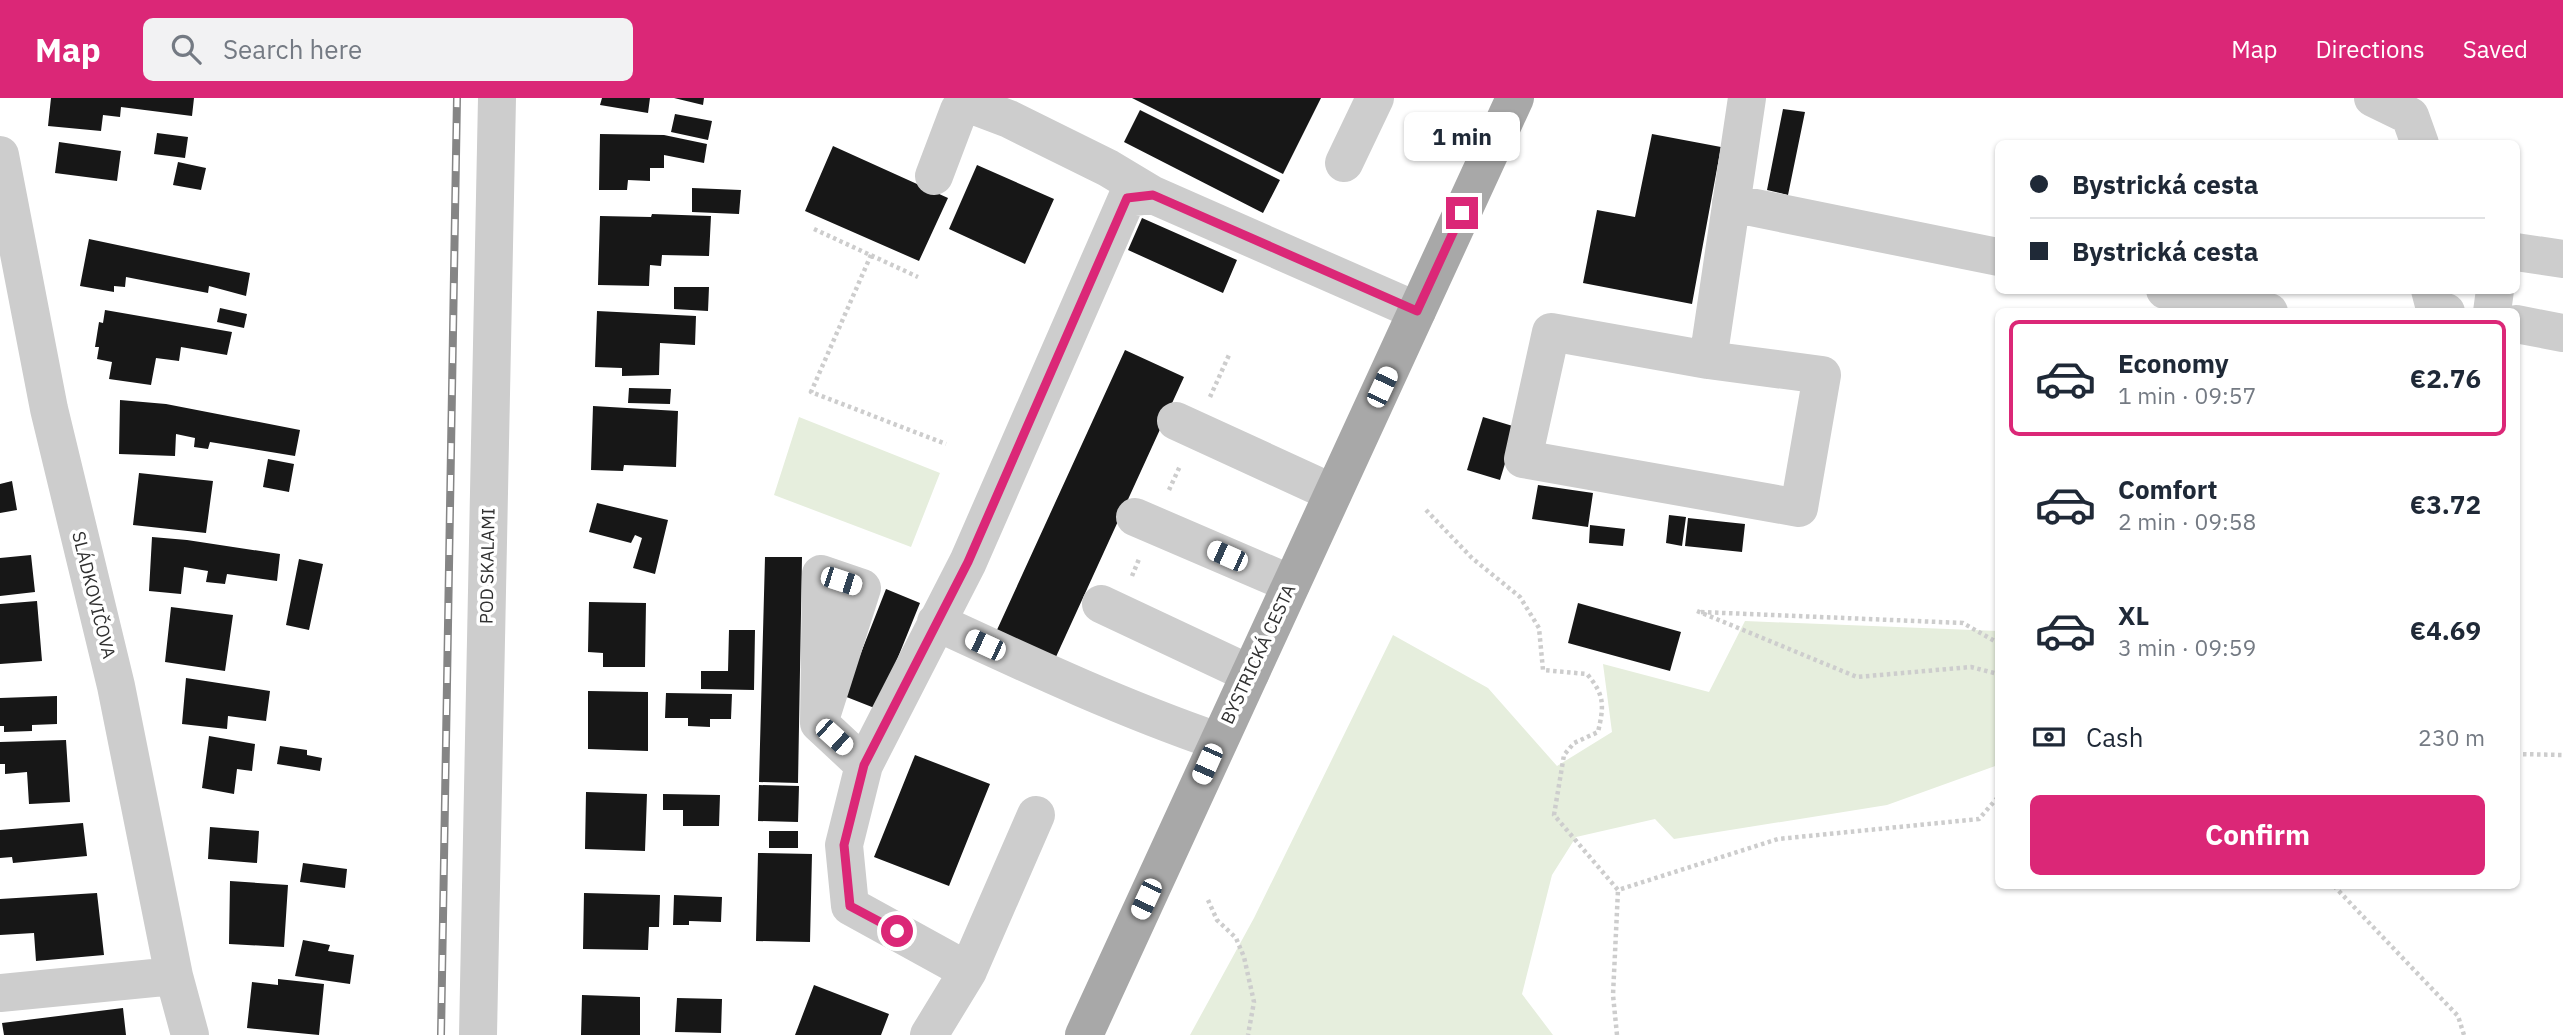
<!DOCTYPE html>
<meta charset="utf-8">
<style>
:root{--surface:#fff;--page:#f2f2f3;--text:#1f2937;--muted:#747a83;--line:#e0e1e3;--accent:#db2777}
body{margin:0;font-family:"IBM Plex Sans",sans-serif;background:var(--page);color:var(--text);height:100vh;display:flex;flex-direction:column;font-size:26px;white-space:nowrap}
*{box-sizing:border-box;margin:0}
p{font-size:23px;color:var(--muted)}
.icon{flex:none;width:38px;height:38px;fill:none;stroke:currentColor;stroke-width:2;stroke-linecap:round;stroke-linejoin:round}
.map{position:relative;flex:1;overflow:hidden}
.drawer{position:absolute;left:1995px;top:210px;width:525px;height:581px;display:flex;flex-direction:column;background:var(--surface);border-radius:10px;box-shadow:0 2px 5px #0004}
.drawer>*{flex:none}
.hud{position:absolute;left:1995px;top:42px;width:525px;height:154px;border-radius:10px;box-shadow:0 2px 5px #0004;display:grid;align-content:center;height:154px;padding:0 35px;background:var(--surface)}
.end{position:absolute;width:32px;height:32px;margin:-16px;border:9px solid #db2777;background:#fff;box-shadow:0 0 0 4px #fff}
.from{border-radius:50%}
.bubble{position:absolute;height:49px;border-radius:10px;background:var(--surface);box-shadow:0 2px 5px #0004;font-size:23px;font-weight:800;line-height:49px;text-align:center}
.car{position:absolute;width:21px;height:42px;margin:-21px -10px;border-radius:9px;box-shadow:0 0 5px 2px #0007;background:linear-gradient(#fff 24%,#345 0 40%,#fff 0 76%,#345 0 86%,#fff 0)}
.hud b{display:flex;align-items:center;gap:24px;height:66px;font-size:26px}
.hud b+b{border-top:2px solid var(--line)}
.hud i{width:18px;height:18px;background:var(--text)}
ul{padding:12px 0 0;list-style:none}
li{display:flex;align-items:center;gap:21px;height:116px;margin:0 14px 10px;padding:0 21px;border:4px solid transparent;border-radius:10px}
li div{flex:1}
li b{display:block;font-size:26px}
li em{font-style:normal;font-weight:800}
li.selected{border-color:var(--accent)}
li>.icon{width:63px;height:63px;stroke-width:1.5}
.pay{display:flex;align-items:center;gap:18px;height:77px;padding:0 35px;font-size:26px}
.pay p{margin-inline-start:auto}
.button{display:flex;gap:14px;margin-top:auto;padding:14px 35px}
.button a{flex:1;height:80px;border-radius:10px;background:var(--accent);color:#fff;font-size:28px;font-weight:800;line-height:80px;text-align:center}
header{display:flex;align-items:center;gap:42px;box-sizing:border-box;height:98px;padding:0 35px;background:var(--accent);color:#fff}
header strong{font-size:33px}
nav{display:flex;gap:38px;margin-inline-start:auto;font-size:24px}
.search{width:490px;height:63px;background:var(--page);display:flex;align-items:center;gap:18px;box-sizing:border-box;padding:0 24px;border-radius:10px;color:var(--muted);font-size:26px}
.map>svg:first-child{display:block}
</style>
<header>
<strong>Map</strong>
<div class="search"><svg class="icon" aria-label="search" viewBox="0 0 24 24"><circle cx="10" cy="10" r="6"/><path d="M15 15l6 6"/></svg>Search here</div>
<nav><a>Map</a><a>Directions</a><a>Saved</a></nav>
</header>
<div class="map">
<svg width="2563" height="937" viewBox="0 0 2563 937">
<rect width="100%" height="100%" fill="#fff"/>
<path fill="#e6eedd" d="M799,319L940,375L911,449L774,397Z
M1745,523L1998,533V667L1887,707L1674,741L1655,721L1576,739L1552,777L1522,896L1553,937H1190L1254,820L1393,537L1488,590L1557,668L1612,634L1603,566L1709,594Z"/>
<path fill="#171717" d="M51,0H194L192,18L121,9L120,19L103,17L101,33L48,28Z
M602,0H650L648,15L600,7Z
M674,0H704L703,7Z
M1132,0H1321L1283,76Z
M1783,11L1805,14L1788,97L1767,92Z
M1140,12L1280,82L1263,115L1124,44Z
M675,16L712,23L708,42L671,34Z
M157,35L188,39L185,60L154,56Z
M600,36L664,37L707,46L704,65L664,57V70H650V83L628,82L627,92H599Z
M1652,36L1721,49L1692,206L1583,185L1597,112L1635,119Z
M59,44L121,53L117,83L55,75Z
M833,48L948,100L919,163L805,113Z
M178,64L206,70L201,92L173,87Z
M977,67L1054,101L1025,166L949,131Z
M692,90L741,92L739,116L692,114Z
M652,116L711,118L709,158L662,157L661,168L650,167L649,188L598,187L600,118L651,119Z
M1142,120L1237,162L1223,195L1128,152Z
M89,141L250,175L246,198L209,188L208,195L126,179L125,189L114,188V194L80,188Z
M674,189H709L708,213L674,211Z
M220,210L247,216L244,230L217,224Z
M105,212L232,234L227,257L181,249L179,263L156,260L151,287L109,281L112,264L97,261L99,249H95L99,224L103,225Z
M597,213L696,218L695,247L660,245L659,277L622,278V270L595,269Z
M1125,252L1184,279L1055,561L996,534Z
M629,290L671,291L670,306L628,305Z
M120,302L166,306L300,332L295,358L210,344L208,351L194,349L195,340L176,336L175,358L119,356Z
M593,308L678,313L676,369L624,367L623,373L591,372Z
M1483,319L1516,329L1500,382L1467,372Z
M268,361L294,366L289,394L263,389Z
M139,375L213,383L206,435L133,427Z
M12,383L17,412L0,415V386Z
M1538,387L1593,395L1588,429L1532,421Z
M597,405L668,422L655,476L633,470L642,440L635,437L631,445L589,434Z
M1669,417L1686,419L1682,448L1666,445Z
M1688,420L1745,426L1742,454L1685,448Z
M1590,427L1625,431L1623,448L1589,445Z
M152,439L187,442L280,456L277,483L227,476L225,486L206,484L208,473L184,469L181,496L149,493Z
M31,457L35,494L0,498V460Z
M765,459H802L798,685L759,684Z
M299,461L323,466L309,532L286,527Z
M886,491L920,505L877,611L844,598Z
M37,503L42,563L0,566V506Z
M589,504L646,505L645,569H603V555L588,554Z
M1578,505L1681,534L1670,573L1568,545Z
M171,509L233,517L225,573L165,564Z
M729,532H755L754,592L701,591V573H728Z
M186,580L270,593L266,623L228,618L227,631L182,626Z
M588,593L648,594V653L588,651Z
M666,595L732,596L731,621H710V629L688,628V620H665Z
M57,598V626L32,627V633L4,634V628H0V600Z
M209,638L255,646L252,673L237,671L234,696L202,690Z
M66,642L70,704L29,706L27,674L5,676V666H0V644Z
M280,648L307,652V657L322,660L320,673L277,666Z
M915,657L990,686L949,788L874,759Z
M759,687L799,688L798,724L758,723Z
M586,694L647,696L645,753L585,751Z
M663,696L720,697L719,728H683V712H663Z
M83,725L87,758L13,765L12,759L0,760V732Z
M210,729L259,733L257,765L208,761Z
M769,733H798V750H769Z
M758,755L812,756L810,844L756,843Z
M303,765L347,771L345,790L300,784Z
M230,783L288,787L284,849L229,846Z
M97,795L104,857L36,863L34,835L0,837V801Z
M584,795L660,797L659,829H649L648,852L583,851Z
M674,797L722,799L721,824L689,823V827H673Z
M303,842L330,847L328,853L354,857L350,886L295,878Z
M278,881L324,886L319,937L247,930L252,884L278,887Z
M814,887L889,916L881,937H795Z
M582,897L640,899V937H581Z
M677,900L722,901L721,935L675,934Z
M123,910L126,937H4L2,925Z"/>
<g fill="none" stroke-linecap="round" stroke-linejoin="round">
<path stroke="#cdcdcd" stroke-width="4.5" stroke-dasharray="3.5 3.5" stroke-linecap="butt" d="M814,131L918,179
M871,157L811,294L946,346
M1210,299L1229,257
M1169,392L1180,368
M1426,412L1472,460L1520,499L1539,530L1543,572L1587,576C1605,597 1604,608 1598,634L1574,645L1564,657L1554,717L1618,792L1778,741L1979,721L1998,699
M1132,478L1139,461
M1697,513L1857,579L1971,569L1998,576
M1701,514L1963,525L1998,545
M2516,656L2563,657
M2334,788L2458,918L2464,937
M1208,802L1217,822L1236,840L1244,859L1254,904L1248,937
M1617,937L1613,897L1618,792"/>
<path stroke="#cdcdcd" stroke-width="38" d="M2373,0L2410,18L2420,46
M0,57L49,311L116,588L174,878L190,937
M1344,65L1375,0
M934,78L959,12L972,7L1009,21L1108,70L1153,97
M1731,105L1998,159
M2516,154L2563,161
M2165,192L2269,214
M2430,192L2435,211L2446,214
M2492,214L2495,192
M2516,226L2563,235
M1551,234L1708,262L1822,277L1799,410L1523,361Z
M1708,262L1747,0
M1176,323L1333,395
M1135,419L1291,486
M1101,506L1250,576
M936,524C1029,567 1121,610 1217,643
M819,625L862,490L821,476L819,625L864,667
M1036,717L968,873L850,808L844,747L864,667L968,464L1127,100L1153,97L1417,213
M0,895L174,878
M478,937L497,0
M929,937L968,873"/>
<path stroke="#a8a8a8" stroke-width="38" d="M1084,937L1515,0"/>
<g stroke="#858585" stroke-width="8">
<path id="rail" d="M441,937L457,0"/>
</g>
<use href="#rail" stroke="#fff" stroke-width="5" stroke-dasharray="16" stroke-linecap="butt"/>
</g>
<g fill="none" stroke-linecap="round" stroke-linejoin="round">
<path stroke="#db2777" stroke-width="9" d="M897,833L850,808L844,747L864,667L968,464L1127,100L1153,97L1417,213L1462,115"/>
</g>
<g text-anchor="middle" dominant-baseline="central" stroke-width="7" stroke-linejoin="round" paint-order="stroke">
<g font-size="18" fill="#303030" stroke="#fff">
<text transform="translate(487 468) rotate(-89)">POD SKALAMI</text>
<text transform="translate(94 497) rotate(76)">SLÁDKOVIČOVA</text>
<text transform="translate(1258 556) rotate(-65)">BYSTRICKÁ CESTA</text>
</g>
</g>
</svg>
<i class="end from" style="left:897px;top:833px"></i>
<i class="end" style="left:1462px;top:115px"></i>
<div class="bubble" style="left:1404px;top:14px;width:116px">1 min</div>
<i class="car" style="left:1382px;top:289px;rotate:25deg"></i>
<i class="car" style="left:1227px;top:458px;rotate:294deg"></i>
<i class="car" style="left:841px;top:483px;rotate:108deg"></i>
<i class="car" style="left:985px;top:547px;rotate:295deg"></i>
<i class="car" style="left:834px;top:639px;rotate:132deg"></i>
<i class="car" style="left:1207px;top:666px;rotate:204deg"></i>
<i class="car" style="left:1146px;top:801px;rotate:205deg"></i>
<div class="hud">
<b><i class="from"></i>Bystrická cesta</b>
<b><i></i>Bystrická cesta</b>
</div>
<section class="drawer">
<ul>
<li class="selected"><svg class="icon" aria-label="car" viewBox="0 0 24 24"><path d="M5 17H2v-5l4-1 3-4h7l3 4 3 1v5h-3M9 17h6M6 11h13"/><circle cx="7" cy="17" r="2"/><circle cx="17" cy="17" r="2"/></svg><div><b>Economy</b><p>1 min · 09:57</p></div><em>€2.76</em></li>
<li><svg class="icon" aria-label="car" viewBox="0 0 24 24"><path d="M5 17H2v-5l4-1 3-4h7l3 4 3 1v5h-3M9 17h6M6 11h13"/><circle cx="7" cy="17" r="2"/><circle cx="17" cy="17" r="2"/></svg><div><b>Comfort</b><p>2 min · 09:58</p></div><em>€3.72</em></li>
<li><svg class="icon" aria-label="car" viewBox="0 0 24 24"><path d="M5 17H2v-5l4-1 3-4h7l3 4 3 1v5h-3M9 17h6M6 11h13"/><circle cx="7" cy="17" r="2"/><circle cx="17" cy="17" r="2"/></svg><div><b>XL</b><p>3 min · 09:59</p></div><em>€4.69</em></li>
</ul>
<div class="pay"><svg class="icon" aria-label="cash" viewBox="0 0 24 24"><path d="M3 7h18v10H3z"/><circle cx="12" cy="12" r="2"/></svg>Cash<p>230 m</p></div>
<div class="button"><a>Confirm</a></div>
</section>
</div>
